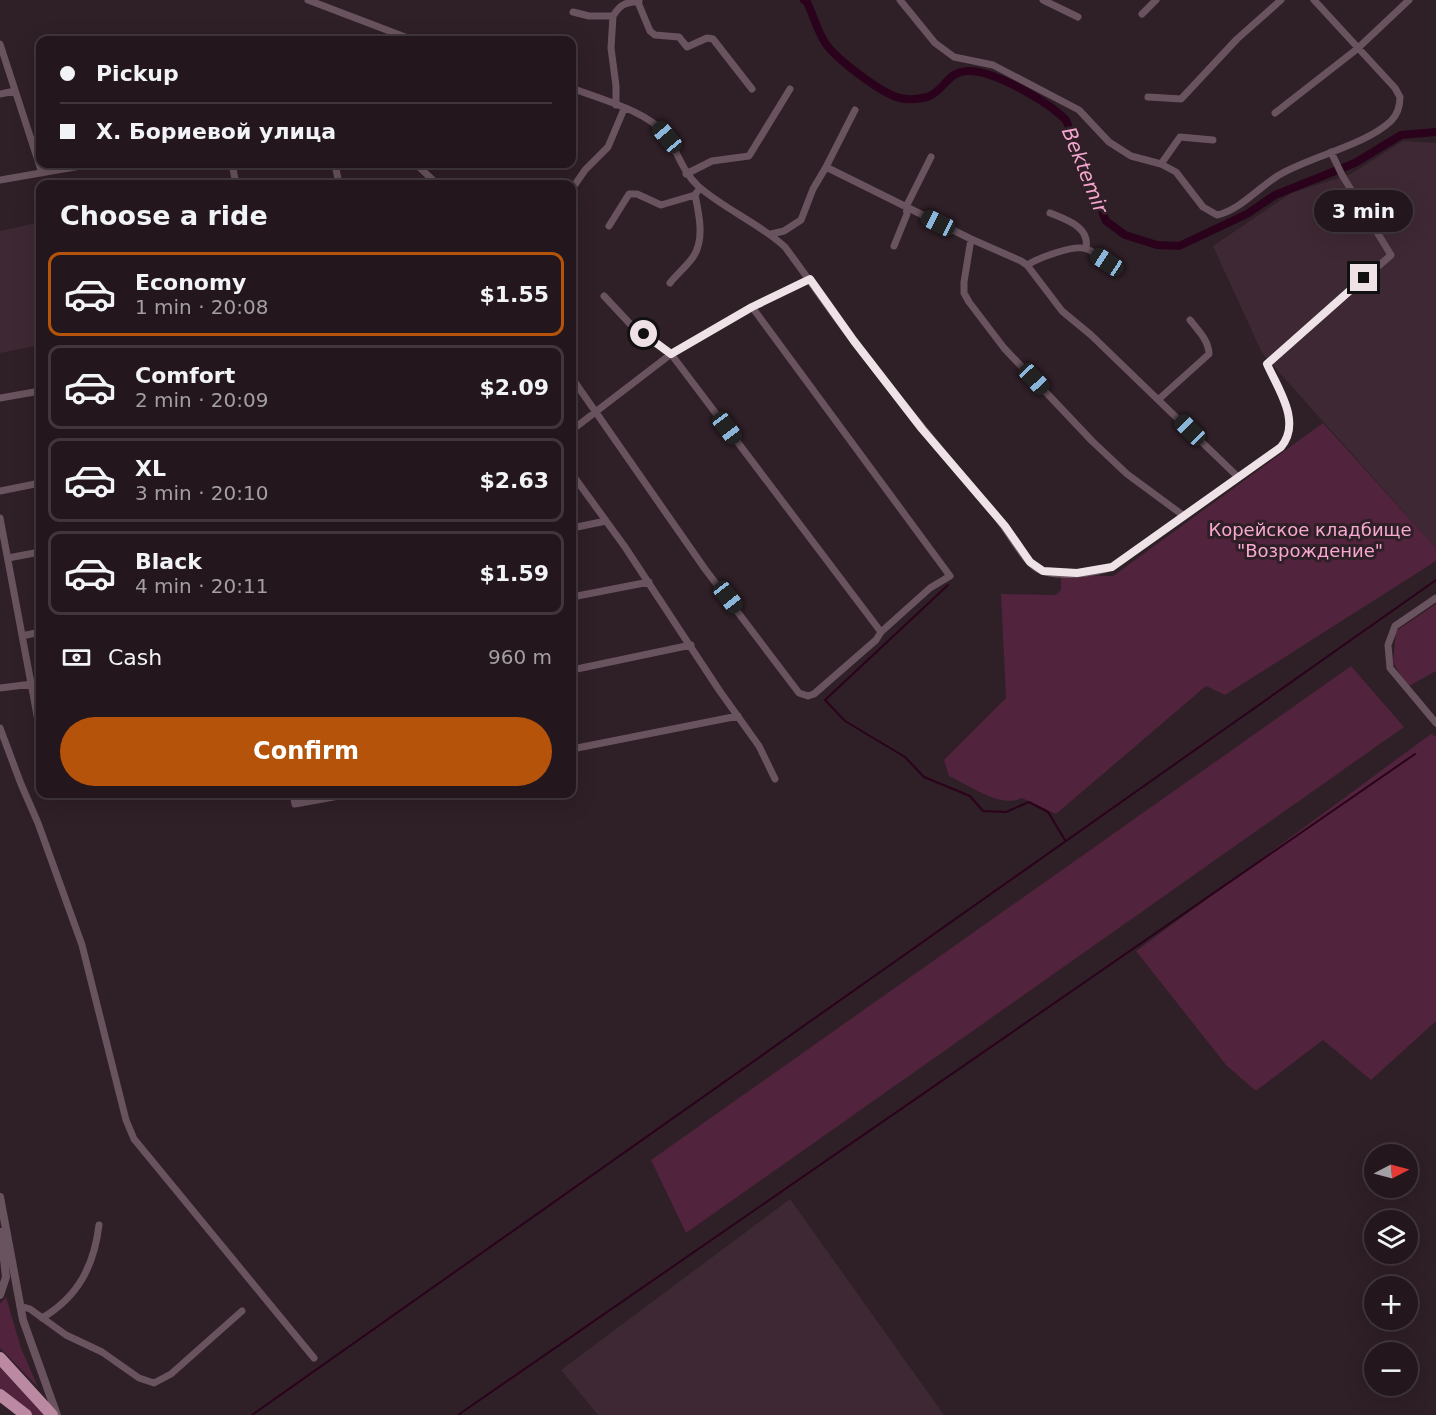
<!DOCTYPE html>
<meta charset="utf-8">
<style>
:root{--surface:#23171d;--page:#2b2026;--text:#f1f3f6;--muted:#a39fa4;--line:#40363b;--accent:#b45309}
body{margin:0;font-family:"DejaVu Sans",sans-serif;background:var(--page);color:var(--text);height:100vh;display:flex;flex-direction:column;font-size:22px;white-space:nowrap}
*{box-sizing:border-box;margin:0}
p{font-size:20px;color:var(--muted)}
.icon{flex:none;width:33px;height:33px;fill:none;stroke:currentColor;stroke-width:2;stroke-linecap:round;stroke-linejoin:round}
.map{position:relative;flex:1;overflow:hidden}
.side{position:absolute;left:36px;top:180px;width:540px;height:618px;display:flex;flex-direction:column;background:var(--surface);border-radius:12px;box-shadow:0 6px 24px #0002,0 0 0 2px var(--line)}
.side>*{flex:none}
.hud{position:absolute;left:36px;top:36px;width:540px;height:132px;border-radius:12px;box-shadow:0 6px 24px #0002,0 0 0 2px var(--line);display:grid;align-content:center;height:132px;padding:0 24px;background:var(--surface)}
.needle{width:39px;rotate:84deg}
.buttons{position:absolute;left:1364px;top:1144px;display:grid;gap:12px}
.buttons a{display:grid;place-items:center;width:54px;height:54px;border-radius:50%;background:var(--surface);box-shadow:0 6px 24px #0002,0 0 0 2px var(--line);font-size:30px}
.end{position:absolute;width:27px;height:27px;margin:-14px;border:8px solid #eee2e7;background:#111;box-shadow:0 0 0 3px #111}
.from{border-radius:50%}
.bubble{position:absolute;height:42px;border-radius:21px;background:var(--surface);box-shadow:0 6px 24px #0002,0 0 0 2px var(--line);font-size:20px;font-weight:600;line-height:42px;text-align:center}
.car{position:absolute;width:18px;height:36px;margin:-18px -9px;border-radius:8px;box-shadow:0 0 4px 2px #0007;background:linear-gradient(#222 24%,#8ab4d8 0 40%,#222 0 76%,#8ab4d8 0 86%,#222 0)}
.hud b{display:flex;align-items:center;gap:21px;height:57px;font-size:22px}
.hud b+b{border-top:2px solid var(--line)}
.hud i{width:15px;height:15px;background:var(--text)}
ul{padding:0;list-style:none}
li{display:flex;align-items:center;gap:18px;height:84px;margin:0 12px 9px;padding:0 12px;border:3px solid var(--line);border-radius:12px}
li div{flex:1}
li b{display:block;font-size:22px}
li em{font-style:normal;font-weight:600}
li.current{border-color:var(--accent)}
li>.icon{width:54px;height:54px;stroke-width:1.5}
h2{padding:0 24px;font-size:27px;line-height:72px}
.pay{display:flex;align-items:center;gap:15px;height:66px;padding:0 24px;font-size:22px}
.pay p{margin-inline-start:auto}
.action{display:flex;gap:12px;margin-top:auto;padding:12px 24px}
.action a{flex:1;height:69px;border-radius:36px;background:var(--accent);color:#fff;font-size:24px;font-weight:600;line-height:69px;text-align:center}
.map>svg:first-child{display:block}
</style>
<div class="map">
<svg width="1436" height="1415" viewBox="0 0 1436 1415">
<rect width="100%" height="100%" fill="#2f1f27"/>
<path fill="#3e2833" d="M1403,141L1436,143V548L1262,353L1213,246L1291,193L1351,174Z
M40,222V345L0,353V231Z
M790,1199L944,1415H598L561,1370Z"/>
<path fill="#51233c" d="M1323,423L1436,548V561L1225,695L1206,686L1056,814L1022,798C1001,809 969,785 949,776L944,760L1006,698L1001,594L1056,595L1061,590V575L1113,576Z
M1436,604V671L1407,687L1393,662L1396,631Z
M1351,666L1404,727L686,1233L651,1160Z
M1431,734L1436,737V1021L1371,1080L1323,1040L1256,1091L1226,1065L1136,951Z
M6,1297L21,1348L38,1387L0,1348V1304Z
M0,1367L44,1415H31L0,1391Z"/>
<g fill="none" stroke-linecap="round" stroke-linejoin="round">
<path stroke="#2b021b" stroke-width="2" d="M948,585L825,700L845,721L905,757L924,777L970,796L983,811L1006,812L1029,802L1048,812L1065,840
M252,1415L1436,580
M458,1415L1415,754"/>
<path stroke="#2b021b" stroke-width="8" d="M804,0L807,2C813,15 817,29 824,41C833,57 882,94 900,98C909,100 919,99 927,97C945,91 946,72 968,71C994,70 1048,102 1066,120L1106,221L1125,235L1157,245L1179,246L1247,214L1275,195L1355,163L1401,135L1436,132"/>
<path stroke="#69535e" stroke-width="7" d="M308,0L413,40
M637,0L650,31L655,35L679,37L687,47L707,38L713,39L752,89
M900,0L935,43L954,57L993,65L1079,110L1109,142L1131,156L1161,164L1176,172L1203,207L1217,215C1240,210 1259,187 1279,175C1311,156 1364,146 1391,121C1398,114 1400,107 1400,97L1395,88L1314,0
M1043,0L1078,17
M573,12L589,16H613C621,3 626,3 639,1
M1142,14L1156,0
M613,16L611,48L616,86V105
M0,44L42,173
M572,88C599,99 648,111 666,135C678,152 682,171 698,186C724,209 759,223 785,247C809,279 831,312 855,343C900,401 947,458 994,514C1005,526 1024,561 1036,568C1052,579 1095,574 1112,567L1281,447C1302,422 1278,389 1267,364L1391,255L1342,175L1331,152
M0,94L15,91
M1148,97L1181,99L1237,39L1281,0
M1275,113L1357,49L1409,0
M232,164L236,184
M335,164L339,184
M416,164L437,184
M1161,164L1180,137L1213,140
M826,167L855,110
M686,174L712,161L749,156L790,89
M0,180L92,164
M572,189L585,170L608,147L624,109
M1050,213C1067,220 1090,227 1086,248
M609,226L629,194H637L661,205L695,195
M771,234L784,231L801,220L813,189L826,167L971,239L1021,261L1027,265L1062,311L1091,335L1238,477
M971,239L964,282V293L969,302L1004,348L1092,441L1127,474L1184,516
M894,246L907,214L906,207L931,157
M1027,265C1039,258 1074,244 1087,249C1093,251 1101,258 1107,262
M670,283C677,274 687,266 693,257C705,240 699,214 695,195L697,192
M604,296L633,327L671,354L881,632
M572,378L705,569L799,693L808,696L814,694L876,640L881,632L930,588L950,576L752,307
M0,398L40,391
M1159,399L1209,354C1209,341 1198,330 1190,320
M572,430L671,354L752,307L809,279
M572,474L625,547L719,690L759,746L775,779
M0,491L40,483
M0,518L40,731
M572,528L606,521
M8,558L40,552
M572,597L649,582
M1436,598L1395,626L1388,645L1390,668L1436,723
M22,636L40,632
M572,670L691,645
M0,688L32,684
M0,728L21,784L38,823L82,945L126,1120L134,1139L314,1358
M572,749L738,716
M293,794L295,804L350,794
M20,1306L30,1309L66,1335L102,1352L139,1378L154,1383L171,1374L242,1311
M42,1318C78,1297 94,1266 99,1225"/>
<path stroke="#69535e" stroke-width="8" d="M0,1197L23,1320L57,1415
M0,1295L6,1277L1,1232"/>
<path stroke="#bc89a2" stroke-width="12" d="M0,1358L52,1415
M0,1395L26,1415"/>
</g>
<g fill="none" stroke-linecap="round" stroke-linejoin="round">
<path stroke="#eee2e7" stroke-width="8" d="M644,334L671,354L752,307L810,279L854,341L922,429L1005,526L1030,562L1043,571L1077,573L1112,567L1281,447C1302,422 1278,389 1267,364L1364,278"/>
</g>
<g text-anchor="middle" dominant-baseline="central" stroke-width="6" stroke-linejoin="round" paint-order="stroke">
<g font-size="18" fill="#f8a9d1" stroke="#2f1f27">
<text x="1310" y="529">Корейское кладбище<tspan x="1310" dy="21">"Возрождение"</tspan></text>
</g>
<g font-size="20" font-style="italic" fill="#f6a6ce" stroke="#2f1f27">
<text transform="translate(1085 170) rotate(68)">Bektemir</text>
</g>
</g>
</svg>
<div class="buttons">
<a><svg class="needle" viewBox="-14 -14 28 28"><path d="M0-13l5 13h-10z" fill="#e53935"/><path d="M0 13l5-13h-10z" fill="#a39fa4"/></svg></a>
<a><svg class="icon" aria-label="layers" viewBox="0 0 24 24"><path d="M12 4l9 5-9 5-9-5zM3 14l9 5 9-5"/></svg></a>
<a>+</a>
<a>−</a>
</div>
<i class="end from" style="left:644px;top:334px"></i>
<i class="end" style="left:1364px;top:278px"></i>
<div class="bubble" style="left:1314px;top:190px;width:99px">3 min</div>
<i class="car" style="left:667px;top:137px;rotate:320deg"></i>
<i class="car" style="left:938px;top:223px;rotate:296deg"></i>
<i class="car" style="left:1107px;top:262px;rotate:303deg"></i>
<i class="car" style="left:1034px;top:379px;rotate:137deg"></i>
<i class="car" style="left:727px;top:428px;rotate:143deg"></i>
<i class="car" style="left:1190px;top:430px;rotate:315deg"></i>
<i class="car" style="left:728px;top:597px;rotate:142deg"></i>
<div class="hud">
<b><i class="from"></i>Pickup</b>
<b><i></i>Х. Бориевой улица</b>
</div>
<section class="side">
<h2>Choose a ride</h2>
<ul>
<li class="current"><svg class="icon" aria-label="car" viewBox="0 0 24 24"><path d="M5 17H2v-5l4-1 3-4h7l3 4 3 1v5h-3M9 17h6M6 11h13"/><circle cx="7" cy="17" r="2"/><circle cx="17" cy="17" r="2"/></svg><div><b>Economy</b><p>1 min · 20:08</p></div><em>$1.55</em></li>
<li><svg class="icon" aria-label="car" viewBox="0 0 24 24"><path d="M5 17H2v-5l4-1 3-4h7l3 4 3 1v5h-3M9 17h6M6 11h13"/><circle cx="7" cy="17" r="2"/><circle cx="17" cy="17" r="2"/></svg><div><b>Comfort</b><p>2 min · 20:09</p></div><em>$2.09</em></li>
<li><svg class="icon" aria-label="car" viewBox="0 0 24 24"><path d="M5 17H2v-5l4-1 3-4h7l3 4 3 1v5h-3M9 17h6M6 11h13"/><circle cx="7" cy="17" r="2"/><circle cx="17" cy="17" r="2"/></svg><div><b>XL</b><p>3 min · 20:10</p></div><em>$2.63</em></li>
<li><svg class="icon" aria-label="car" viewBox="0 0 24 24"><path d="M5 17H2v-5l4-1 3-4h7l3 4 3 1v5h-3M9 17h6M6 11h13"/><circle cx="7" cy="17" r="2"/><circle cx="17" cy="17" r="2"/></svg><div><b>Black</b><p>4 min · 20:11</p></div><em>$1.59</em></li>
</ul>
<div class="pay"><svg class="icon" aria-label="cash" viewBox="0 0 24 24"><path d="M3 7h18v10H3z"/><circle cx="12" cy="12" r="2"/></svg>Cash<p>960 m</p></div>
<div class="action"><a>Confirm</a></div>
</section>
</div>
